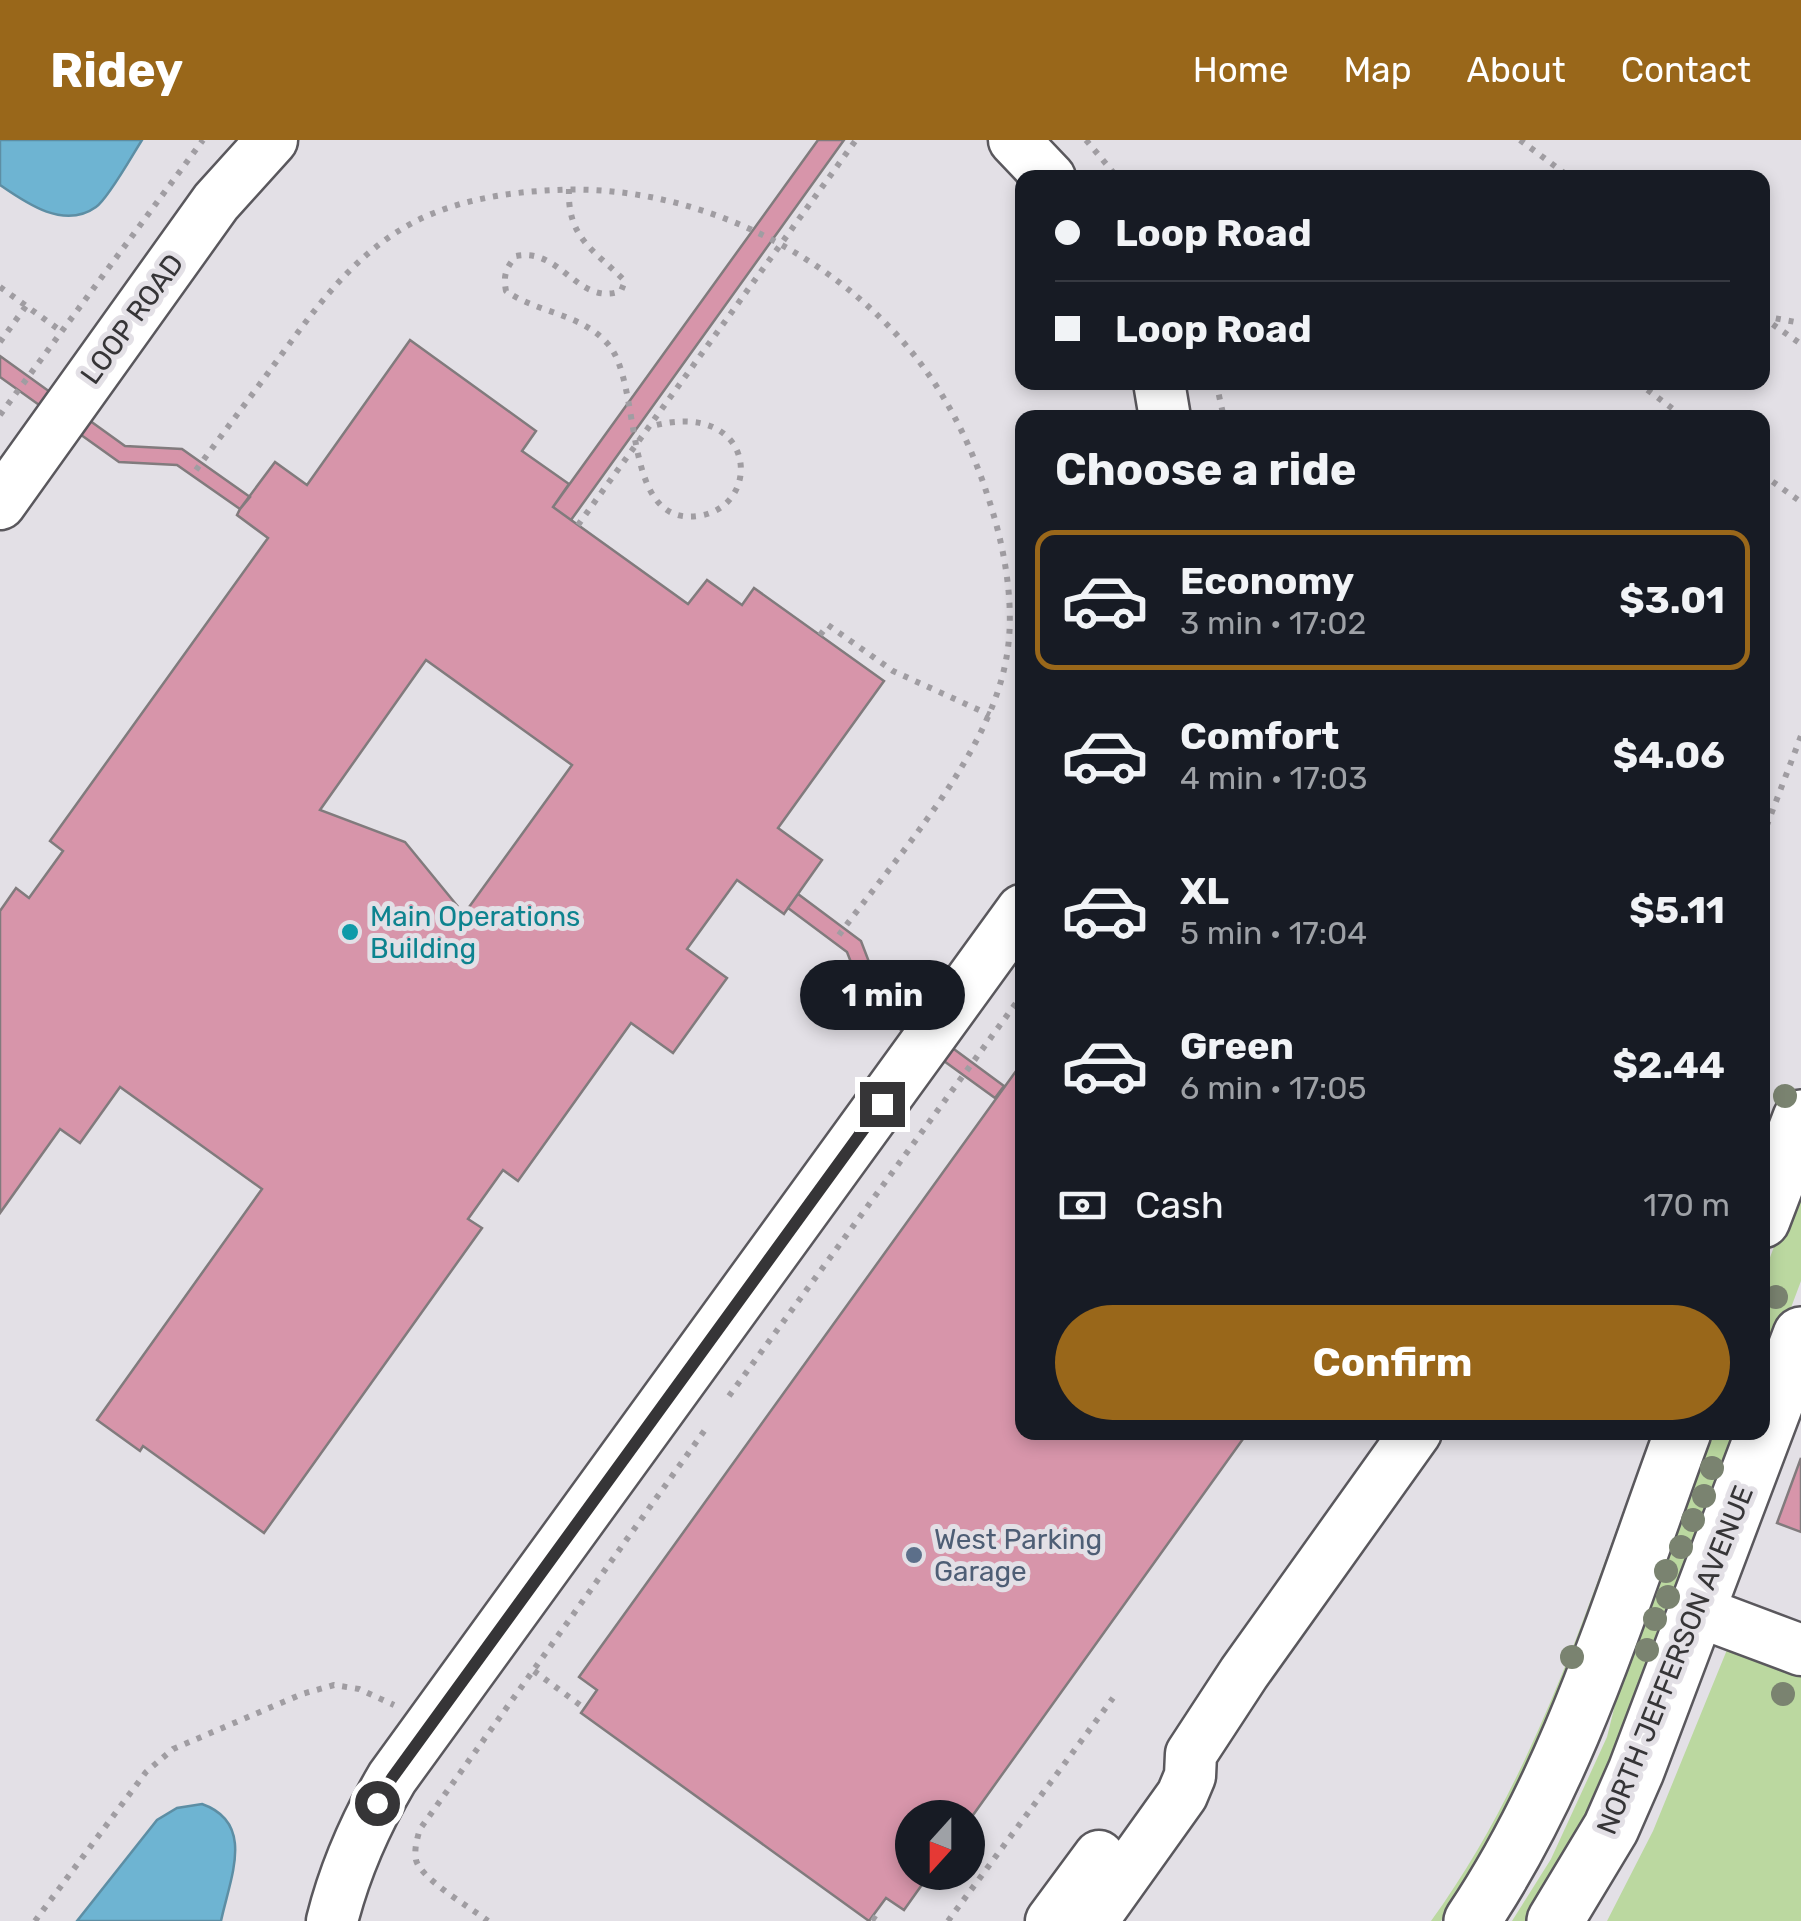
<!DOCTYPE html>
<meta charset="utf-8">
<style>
:root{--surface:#171b24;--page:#20242c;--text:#f1f3f6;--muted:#9ea1a6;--line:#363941;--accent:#99671a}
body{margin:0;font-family:Rubik,sans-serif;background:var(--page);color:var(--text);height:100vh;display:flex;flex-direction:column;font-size:38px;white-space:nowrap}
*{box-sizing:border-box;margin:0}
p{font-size:32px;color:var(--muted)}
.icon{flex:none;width:55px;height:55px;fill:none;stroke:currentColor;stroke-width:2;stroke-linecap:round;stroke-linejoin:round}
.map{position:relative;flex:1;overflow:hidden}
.side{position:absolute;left:1015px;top:270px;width:755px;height:1030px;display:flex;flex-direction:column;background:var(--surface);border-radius:20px;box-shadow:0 5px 15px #0003}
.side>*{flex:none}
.guide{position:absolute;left:1015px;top:30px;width:755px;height:220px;border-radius:20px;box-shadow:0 5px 15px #0003;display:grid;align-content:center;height:220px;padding:0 40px;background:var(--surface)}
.needle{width:65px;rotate:201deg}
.tools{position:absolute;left:895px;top:1660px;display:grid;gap:20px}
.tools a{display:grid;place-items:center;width:90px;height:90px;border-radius:50%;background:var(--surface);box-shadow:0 5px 15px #0003;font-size:50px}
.end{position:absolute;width:45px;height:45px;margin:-22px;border:12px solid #363537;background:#fff;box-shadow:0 0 0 5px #fff}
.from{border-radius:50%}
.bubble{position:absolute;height:70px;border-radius:35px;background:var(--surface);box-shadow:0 5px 15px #0003;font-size:32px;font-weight:700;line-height:70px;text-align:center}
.guide b{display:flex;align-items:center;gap:35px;height:95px;font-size:38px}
.guide b+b{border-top:2px solid var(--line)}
.guide i{width:25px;height:25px;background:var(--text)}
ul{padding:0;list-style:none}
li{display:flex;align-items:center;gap:30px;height:140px;margin:0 20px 15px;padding:0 20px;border:5px solid transparent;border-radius:20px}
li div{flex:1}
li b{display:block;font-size:38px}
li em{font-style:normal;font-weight:700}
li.on{border-color:var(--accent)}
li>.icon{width:90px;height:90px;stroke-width:1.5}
h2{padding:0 40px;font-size:45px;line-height:120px}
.pay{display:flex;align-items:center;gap:25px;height:110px;padding:0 40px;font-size:38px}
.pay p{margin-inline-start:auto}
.cta{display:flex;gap:20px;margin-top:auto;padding:20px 40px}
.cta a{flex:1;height:115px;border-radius:60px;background:var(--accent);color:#fff;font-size:40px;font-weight:700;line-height:115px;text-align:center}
header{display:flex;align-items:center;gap:60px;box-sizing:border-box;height:140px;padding:0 50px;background:var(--accent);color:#fff}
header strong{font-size:48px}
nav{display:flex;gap:55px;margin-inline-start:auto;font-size:35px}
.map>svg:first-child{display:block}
</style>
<header>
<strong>Ridey</strong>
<nav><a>Home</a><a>Map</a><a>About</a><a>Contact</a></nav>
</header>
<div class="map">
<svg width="1801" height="1781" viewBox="0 0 1801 1781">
<rect width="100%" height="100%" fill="#e3e0e6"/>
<path fill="#bbd8a0" d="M1801,1035V1141L1763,1242V1136Z
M1652,1293H1661C1598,1459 1544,1634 1441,1781H1431C1537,1635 1589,1460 1652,1293Z
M1703,1293H1743L1618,1623L1535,1781H1512L1551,1719L1607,1597L1641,1460Z
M1731,1500L1801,1527V1781H1607L1653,1691Z"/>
<path fill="#6eb4d2" stroke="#5d8ea4" stroke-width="2.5" d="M0,0H142C133,14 108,59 96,67C64,90 26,63 0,45Z
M202,1664C256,1683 230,1738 221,1781H77L157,1680L177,1668Z"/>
<path fill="#d795aa" stroke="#817b7d" stroke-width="2.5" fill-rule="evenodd" d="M818,0H844L571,380L553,367Z
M410,200L536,291L522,311L569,344L553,367L688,464L707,440L742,465L754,448L884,541L778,688L822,720L788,768L784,774L737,740L687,809L727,838L673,913L631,883L518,1041L503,1030L468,1079L482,1088L264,1393L143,1306L140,1311L97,1280L262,1049L120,947L80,1003L60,989L0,1073V771L16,748L29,758L63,711L50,701L268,398L237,375L240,369L275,322L307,345ZM426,520L572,625L464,774L405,702L320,670Z
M0,216L125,306L182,309L250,357L240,369L177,325L119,322L0,237Z
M798,754L861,801L882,856L1004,946L995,958L868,866L847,812L788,768Z
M1016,931L1022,936V1292H1248L968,1682V1678H912V1732H931L904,1770L886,1758L869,1781L581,1573L597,1550L579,1537Z
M1801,1318V1392L1777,1383Z"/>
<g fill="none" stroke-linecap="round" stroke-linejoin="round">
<g stroke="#5a585d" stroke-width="55">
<path id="minor" d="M1014,0L1050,38
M1159,242L1165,278
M0,364L216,62L272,0
M1697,1471L1801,1510
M332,1781C345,1729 365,1684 392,1638L1022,770
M1051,1781L1099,1716
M1092,1781L1182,1655L1190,1636L1191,1614L1244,1533L1416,1292"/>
</g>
<g stroke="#5a585d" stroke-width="60">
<path id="major" d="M1762,1080L1801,978
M1472,1781C1572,1632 1621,1459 1683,1292
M1555,1781L1611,1688L1636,1631L1801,1195"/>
</g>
<path stroke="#a09da2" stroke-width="6" stroke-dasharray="5 8" stroke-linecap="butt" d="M1086,0L1118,38
M1520,0L1571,38
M569,49C567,98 594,110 625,141L621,151C578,167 561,107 516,116C506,128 503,135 506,151C537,173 580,173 607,203C644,242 619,387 698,376C765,367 757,256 649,287
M0,147L61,191
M1763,176L1801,183
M1762,177L1801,204
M0,202L26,166
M1216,242L1224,278
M1637,242L1685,278
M0,275L203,0
M196,330C224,292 252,255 279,218C318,165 354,114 414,82C457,60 508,52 556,50C698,43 848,119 929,235C956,274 975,316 989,360C1005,409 1016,469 1006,520C988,617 897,716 839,795
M1762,334L1801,362
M578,385L856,0
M820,495L828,485L893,531L990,575
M1762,698L1801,596
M729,1256L1022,855
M534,1531L584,1568
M872,1777L878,1781
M35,1781L146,1632L173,1609L302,1554L334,1545L359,1549L394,1565
M488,1781C471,1768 421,1739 416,1720C414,1709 417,1699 420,1689L707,1287
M948,1781L1113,1558"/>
<use href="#minor" stroke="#fff" stroke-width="50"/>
<use href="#major" stroke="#fff" stroke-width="55"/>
</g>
<g fill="#7a8370">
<circle cx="1785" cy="956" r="12"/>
<circle cx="1776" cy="1157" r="12"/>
<circle cx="1712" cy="1328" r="12"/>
<circle cx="1704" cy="1356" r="12"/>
<circle cx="1693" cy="1380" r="12"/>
<circle cx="1681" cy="1407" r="12"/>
<circle cx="1666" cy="1431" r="12"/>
<circle cx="1668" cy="1457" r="12"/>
<circle cx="1655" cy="1479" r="12"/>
<circle cx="1647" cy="1510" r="12"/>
<circle cx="1572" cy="1517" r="12"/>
<circle cx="1783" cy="1554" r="12"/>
</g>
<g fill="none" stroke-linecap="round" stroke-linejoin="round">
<path stroke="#363537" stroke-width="12" d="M377,1663L392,1638L882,964"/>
</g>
<circle fill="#0f9aa8" stroke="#e3e0e6" stroke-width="4" cx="350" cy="792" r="10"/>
<circle fill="#5c6f8a" stroke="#e3e0e6" stroke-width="4" cx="914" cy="1415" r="10"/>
<g text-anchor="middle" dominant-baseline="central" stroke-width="10" stroke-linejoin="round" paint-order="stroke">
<g font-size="28" fill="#363537" stroke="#e3e0e6">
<text transform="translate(132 179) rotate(-54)">LOOP ROAD</text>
<text transform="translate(1675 1520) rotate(-68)">NORTH JEFFERSON AVENUE</text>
</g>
<g font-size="28" fill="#0d838f" stroke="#e3e0e6" text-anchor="start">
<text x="370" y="776">Main Operations<tspan x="370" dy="32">Building</tspan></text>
</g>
<g font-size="28" fill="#4e5e75" stroke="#e3e0e6" text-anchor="start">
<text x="934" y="1399">West Parking<tspan x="934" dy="32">Garage</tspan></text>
</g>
</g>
</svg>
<div class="tools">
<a><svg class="needle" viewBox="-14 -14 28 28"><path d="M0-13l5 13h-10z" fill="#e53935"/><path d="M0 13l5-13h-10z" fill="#9ea1a6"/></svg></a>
</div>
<i class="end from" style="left:377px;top:1663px"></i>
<i class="end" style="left:882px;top:964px"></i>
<div class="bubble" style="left:800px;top:820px;width:165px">1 min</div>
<div class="guide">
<b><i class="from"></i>Loop Road</b>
<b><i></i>Loop Road</b>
</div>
<section class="side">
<h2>Choose a ride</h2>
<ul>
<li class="on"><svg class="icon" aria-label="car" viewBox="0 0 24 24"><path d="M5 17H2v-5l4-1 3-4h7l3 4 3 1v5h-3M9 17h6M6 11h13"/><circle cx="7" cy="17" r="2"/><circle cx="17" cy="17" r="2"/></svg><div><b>Economy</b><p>3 min · 17:02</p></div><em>$3.01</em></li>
<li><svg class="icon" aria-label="car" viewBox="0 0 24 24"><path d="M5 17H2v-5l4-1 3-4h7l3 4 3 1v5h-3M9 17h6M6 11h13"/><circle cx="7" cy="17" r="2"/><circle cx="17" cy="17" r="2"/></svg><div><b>Comfort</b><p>4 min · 17:03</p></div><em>$4.06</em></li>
<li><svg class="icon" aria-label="car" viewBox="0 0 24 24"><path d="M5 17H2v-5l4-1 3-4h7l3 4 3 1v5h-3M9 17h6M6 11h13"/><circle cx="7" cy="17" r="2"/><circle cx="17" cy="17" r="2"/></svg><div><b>XL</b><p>5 min · 17:04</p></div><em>$5.11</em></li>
<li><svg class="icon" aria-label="car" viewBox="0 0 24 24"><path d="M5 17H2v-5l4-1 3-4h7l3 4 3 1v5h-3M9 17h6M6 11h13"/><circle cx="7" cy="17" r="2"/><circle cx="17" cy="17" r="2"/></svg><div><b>Green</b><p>6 min · 17:05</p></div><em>$2.44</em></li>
</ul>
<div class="pay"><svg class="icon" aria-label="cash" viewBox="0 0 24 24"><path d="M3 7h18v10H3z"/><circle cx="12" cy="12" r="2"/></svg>Cash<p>170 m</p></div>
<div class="cta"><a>Confirm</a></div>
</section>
</div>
